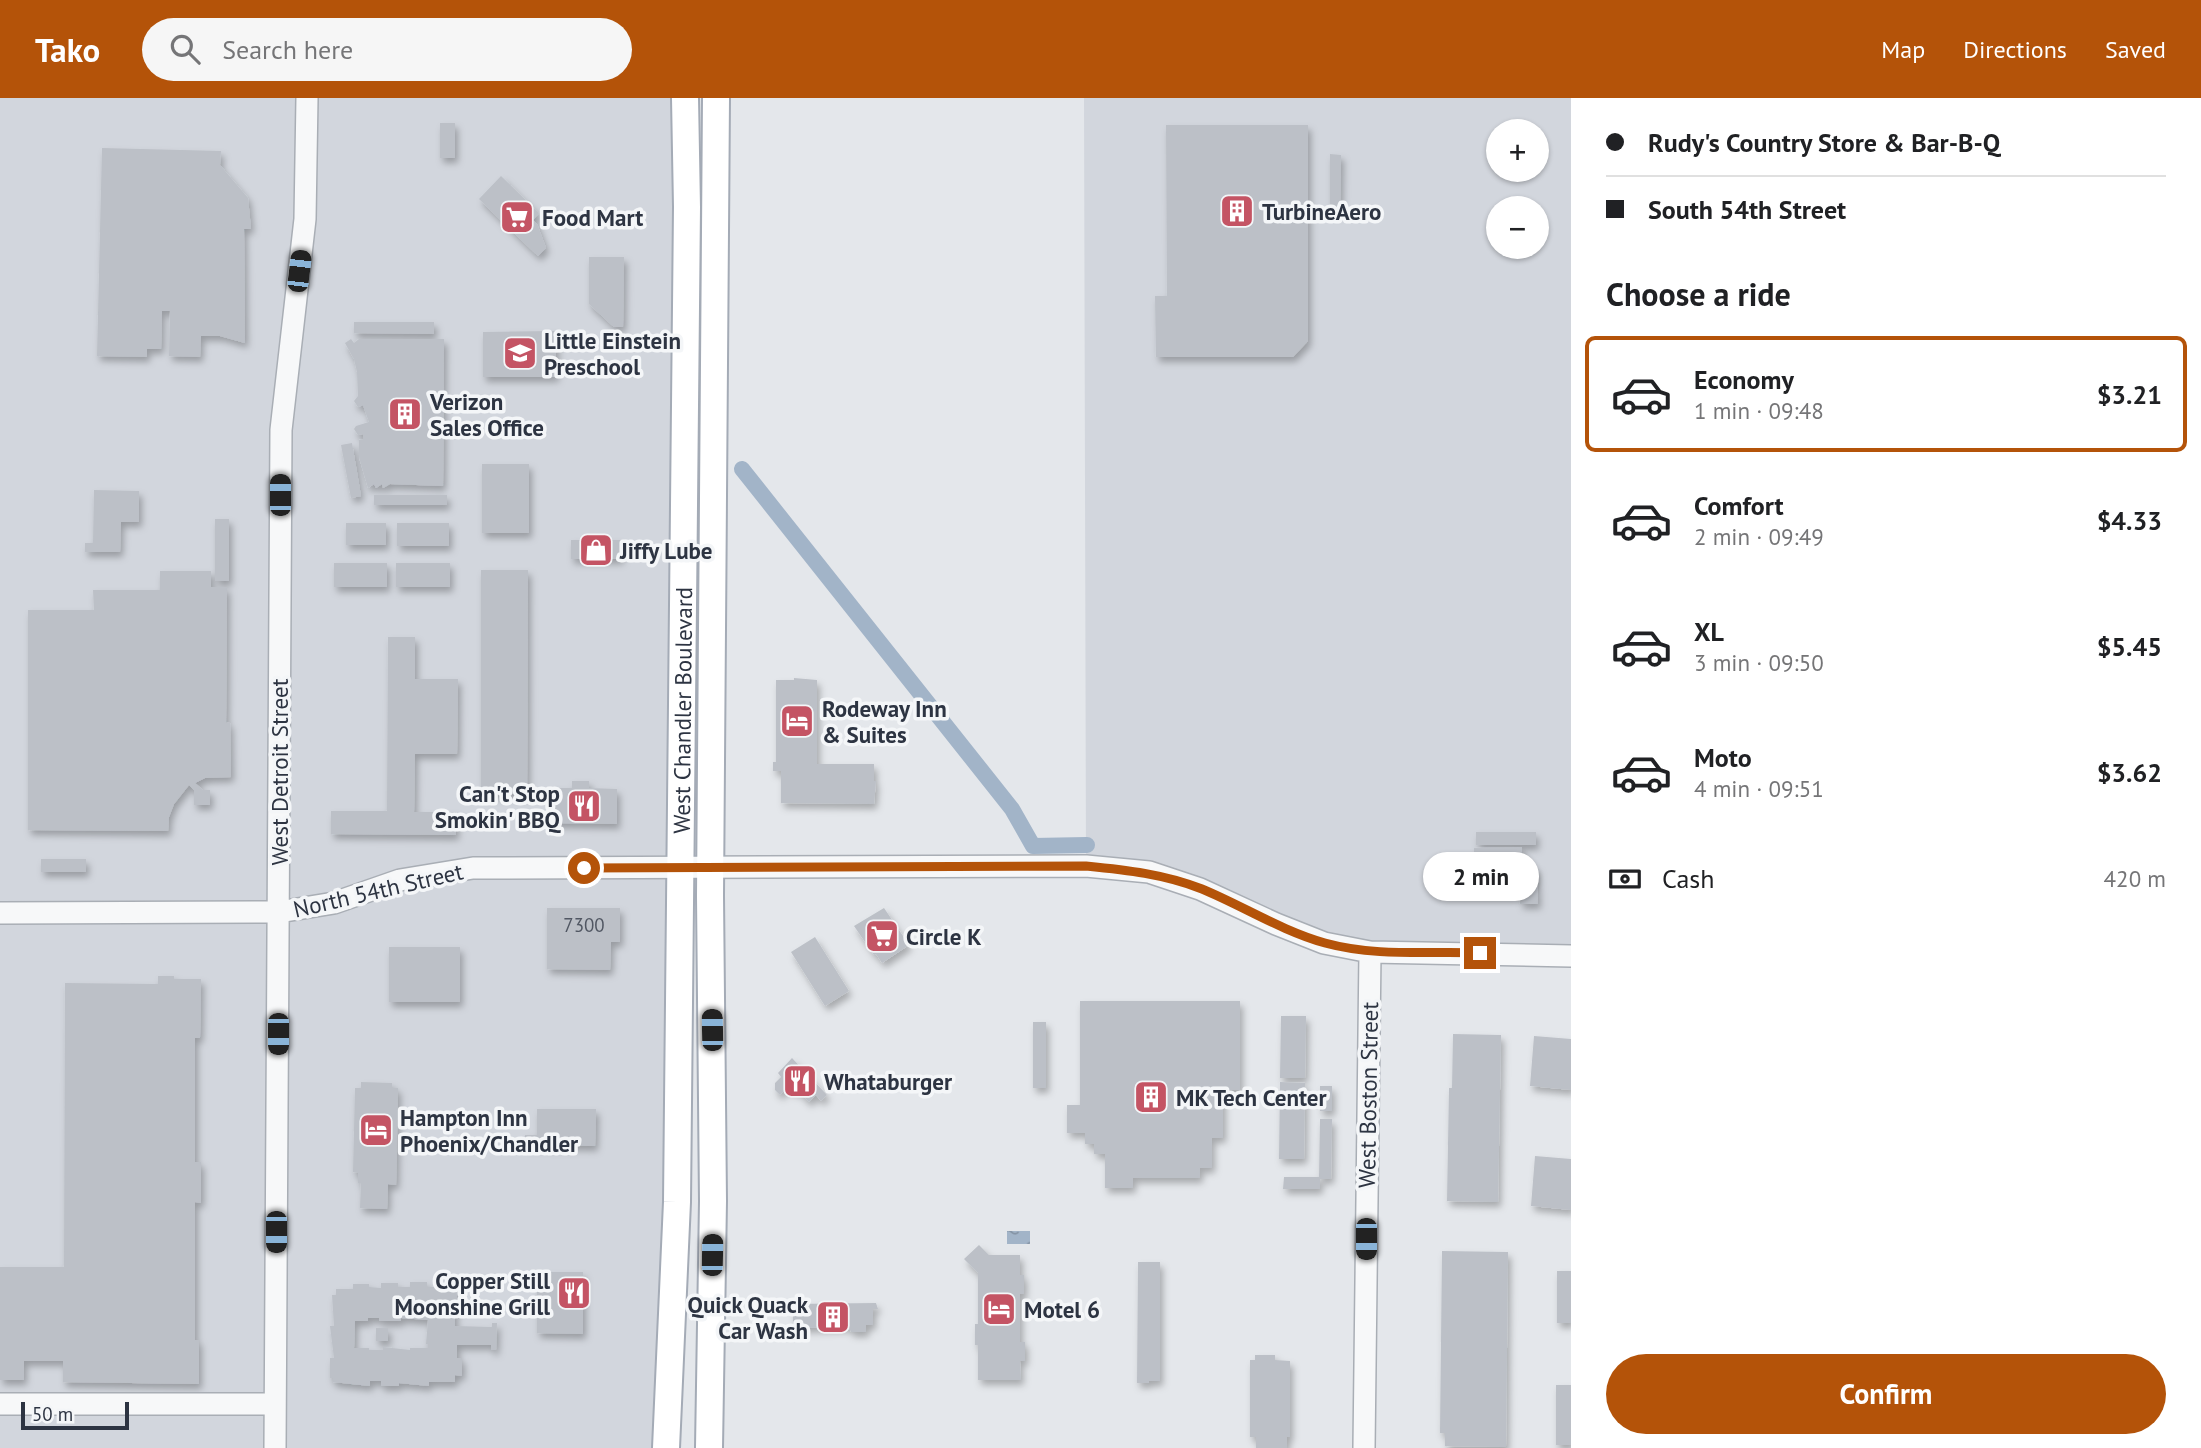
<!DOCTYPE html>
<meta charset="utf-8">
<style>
:root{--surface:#fff;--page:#f6f6f6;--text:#202124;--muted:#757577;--line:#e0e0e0;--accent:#b45309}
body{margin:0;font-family:"PT Sans",sans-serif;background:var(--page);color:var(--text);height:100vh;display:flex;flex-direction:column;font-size:26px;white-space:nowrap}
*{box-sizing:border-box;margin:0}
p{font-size:23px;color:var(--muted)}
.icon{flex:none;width:38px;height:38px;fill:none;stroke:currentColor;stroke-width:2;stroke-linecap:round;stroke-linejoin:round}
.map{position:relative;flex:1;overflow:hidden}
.details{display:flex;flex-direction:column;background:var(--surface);width:630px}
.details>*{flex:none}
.guide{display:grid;align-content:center;height:154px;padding:0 35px;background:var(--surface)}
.fabs{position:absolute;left:1486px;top:21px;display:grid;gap:14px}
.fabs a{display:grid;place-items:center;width:63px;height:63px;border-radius:50%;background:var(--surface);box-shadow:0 2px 5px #0004;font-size:35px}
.scale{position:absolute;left:21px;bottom:18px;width:108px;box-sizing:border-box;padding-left:7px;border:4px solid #2d3442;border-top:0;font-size:19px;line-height:24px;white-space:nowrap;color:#2d3442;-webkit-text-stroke:5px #f4f6f8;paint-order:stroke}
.end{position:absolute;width:32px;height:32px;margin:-16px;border:9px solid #b45309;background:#fff;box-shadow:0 0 0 4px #fff}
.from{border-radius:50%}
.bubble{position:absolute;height:49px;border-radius:24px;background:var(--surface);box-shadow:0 2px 5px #0004;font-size:23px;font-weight:600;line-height:49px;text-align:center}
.car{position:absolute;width:21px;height:42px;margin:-21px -10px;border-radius:9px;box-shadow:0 0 5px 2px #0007;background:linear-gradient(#222 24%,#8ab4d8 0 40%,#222 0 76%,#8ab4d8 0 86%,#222 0)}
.guide b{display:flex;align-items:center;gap:24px;height:66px;font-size:26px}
.guide b+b{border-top:2px solid var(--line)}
.guide i{width:18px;height:18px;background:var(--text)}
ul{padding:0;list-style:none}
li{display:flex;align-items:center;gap:21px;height:116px;margin:0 14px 10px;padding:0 21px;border:4px solid transparent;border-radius:10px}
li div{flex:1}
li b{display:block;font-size:26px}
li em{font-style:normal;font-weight:600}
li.on{border-color:var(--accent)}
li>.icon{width:63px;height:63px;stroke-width:1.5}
h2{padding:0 35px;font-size:32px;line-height:84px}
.pay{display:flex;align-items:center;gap:18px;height:77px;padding:0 35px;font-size:26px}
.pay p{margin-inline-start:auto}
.primary-button{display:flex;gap:14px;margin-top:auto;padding:14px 35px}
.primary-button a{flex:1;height:80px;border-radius:42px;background:var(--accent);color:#fff;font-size:28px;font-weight:600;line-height:80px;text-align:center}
header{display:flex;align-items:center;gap:42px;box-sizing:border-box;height:98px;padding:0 35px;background:var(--accent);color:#fff}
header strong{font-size:33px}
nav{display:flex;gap:38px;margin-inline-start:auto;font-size:24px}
.search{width:490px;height:63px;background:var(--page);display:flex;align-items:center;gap:18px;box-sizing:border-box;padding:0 24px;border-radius:38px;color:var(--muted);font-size:26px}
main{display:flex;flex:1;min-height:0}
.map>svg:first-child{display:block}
</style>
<header>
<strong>Tako</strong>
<div class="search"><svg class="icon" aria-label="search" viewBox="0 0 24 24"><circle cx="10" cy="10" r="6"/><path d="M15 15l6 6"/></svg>Search here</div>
<nav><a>Map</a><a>Directions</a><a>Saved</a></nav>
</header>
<main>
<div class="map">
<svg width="1571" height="1350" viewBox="0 0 1571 1350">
<defs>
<pattern id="water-ripples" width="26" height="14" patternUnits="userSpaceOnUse" patternTransform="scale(1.75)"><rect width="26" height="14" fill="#a2b4c8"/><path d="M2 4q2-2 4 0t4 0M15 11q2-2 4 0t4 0" fill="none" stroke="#8493a4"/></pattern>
<filter id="shadow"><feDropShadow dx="3" dy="5" stdDeviation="3.5" flood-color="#0004"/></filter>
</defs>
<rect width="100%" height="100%" fill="#e4e7eb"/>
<path fill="#d2d6dd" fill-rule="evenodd" d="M0,0H685L666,1350H0Z
M1084,0H1571V855L1370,854L1200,791L1086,768ZM1498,33H1536V72H1498ZM1498,110H1536V149H1498Z"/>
<path fill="url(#water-ripples)" d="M1007,1133H1030V1146H1007Z"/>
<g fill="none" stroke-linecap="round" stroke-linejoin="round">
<path stroke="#a2b4c8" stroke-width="16" d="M742,371L1012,711L1033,748L1087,747"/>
</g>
<path fill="#bcc0c7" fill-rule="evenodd" filter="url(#shadow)" d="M440,25H455V60H440Z
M1166,27H1308V243L1293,259H1156L1155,198H1167Z
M102,50L221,53L220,67L248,100L251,131H244L245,245L220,238H201L200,259L169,258L170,213H162L161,251H147V259L97,258Z
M1330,56L1341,57L1340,114H1330Z
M501,78L539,115L533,122L537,126L546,150L538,158L479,101Z
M589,159H624L623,229H614L589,206Z
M354,224H434V236L354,235Z
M556,233V279H483V234Z
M351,241L354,245L359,241H444L443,388L390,386L383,390L382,386L376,390L374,386L368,390L359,359V342L364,341L363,336L358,337L354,331L356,328L369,324L363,307L358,309L354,303L358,298L357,274L354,261L345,245Z
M352,345L361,398L351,400L341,347Z
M482,366H529V435H482Z
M94,392L139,393V424H121L120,454H85V445H93Z
M374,397H447V407H374Z
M215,421H229V483H215Z
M346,425H386V447H346Z
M397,425H449V448H397Z
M571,442H621V461H571Z
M334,465H387V489H334Z
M396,465H450V489H396Z
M481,472H528L527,696H481Z
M160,473H211V489H227L226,625L230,624L231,679L205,680L195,685L203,692H210V707H194V692L189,687L174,706L169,719L168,733L28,732V512H94L93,492H160Z
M388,539H415V581H458L457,656H415L414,714H456V737L331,736V713H387Z
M794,580L817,582V666H874V683H876L874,706L781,705V673H773V664H776V582H794Z
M572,683H589V690L617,691V726L552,725V690H572Z
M1476,734H1536V747H1476Z
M1522,749V769H1537L1538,806H1520L1519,769L1474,770V750Z
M41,761H86V774H41Z
M547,810H620V844H611L610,872L547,871Z
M884,810L909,847L882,865L876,856L874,857L854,828Z
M815,839L849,893L825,908L791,854Z
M389,849H460V904H389Z
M158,878H174V881H201L200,940H195V1064H201V1105L195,1104V1242H199V1286L63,1284V1263H24V1282H0V1169H64L65,885L158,886Z
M1080,903H1240V992H1223V1040H1212V1070H1200V1080H1133V1090H1105V1056H1094V1046H1085V1035H1067V1007H1080Z
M1281,918H1306L1305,980H1280Z
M1033,924H1046V990H1033Z
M1453,936L1501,937L1498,1104L1447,1103L1449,990H1452Z
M1534,938L1571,941V992L1530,988Z
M792,960L827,997L821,1003L816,997L809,1004L797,992L794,995L787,988V985L785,988L787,990L780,997L775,992V985L781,979L778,975Z
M361,984L392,985V990H398L396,1087L388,1086L387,1111L360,1110L361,1085H358V1075L353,1074L355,990H361Z
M1280,984L1305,985L1304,1061H1279Z
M1320,988H1332V1013H1320Z
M537,1011H596L595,1048L524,1047L525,1037H537Z
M1320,1021H1332L1331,1081H1320V1091H1283L1284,1079H1319Z
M1535,1058L1571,1061V1112L1531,1108Z
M979,1147L989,1157H1020V1177H1024V1196H1020V1244H1025V1263H1020L1021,1282H978V1247H975V1226H978V1175L964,1161Z
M1442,1153L1508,1154L1506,1349L1445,1348V1335H1440Z
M1138,1164H1160V1283H1149V1285H1137Z
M1557,1173H1571V1225H1557Z
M537,1174H583V1236L537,1235Z
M410,1184H427V1189H456L458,1211H455V1228L492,1229V1225H497L496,1252H491V1247H457V1260H462V1278L455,1277V1284H429V1288L399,1285V1288H381V1283H370V1288L333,1284V1280H330V1260H334L330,1228H334L332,1197H336V1191H353V1186H369V1189L381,1190V1185H398V1189H410ZM368,1220H379V1223H401V1220L428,1222L426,1246H429V1250H410V1252L383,1249V1252H369V1250H354L355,1223H368Z
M876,1205L878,1211H873V1227H866V1234H851L849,1229L793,1230V1206Z
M376,1230H388V1243H376Z
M1255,1257H1275V1262L1290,1263V1339H1287V1350H1256V1339H1250V1262H1255Z
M1556,1287H1571V1347H1556Z"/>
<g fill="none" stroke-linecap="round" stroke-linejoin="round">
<g stroke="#a9aeb5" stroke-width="24">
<path id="minor" d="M0,815L279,814L334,805L400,782L473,770L1086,768L1149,774L1200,791L1276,826L1324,845L1370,854L1571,858
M0,1306H275
M275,1350L281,332L305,121L307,0
M1364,1350L1370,854"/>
</g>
<g stroke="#a4abb6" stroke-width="30">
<g id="major">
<path id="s1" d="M666,1350L677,1104L687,109L685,0"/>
<path d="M709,1350L713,1103L710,798L716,0"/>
</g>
</g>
<use href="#minor" stroke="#f7f8f9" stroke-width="21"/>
<use href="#major" stroke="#fff" stroke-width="26"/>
</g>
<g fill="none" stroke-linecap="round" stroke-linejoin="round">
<path stroke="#b45309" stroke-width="9" d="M584,770L1086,768C1126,772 1164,776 1202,791C1243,808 1282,833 1325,845C1376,859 1428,853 1480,855"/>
</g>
<defs>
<g id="building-square" transform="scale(1.75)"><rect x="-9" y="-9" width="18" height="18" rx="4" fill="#c45464" stroke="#f4f6f8"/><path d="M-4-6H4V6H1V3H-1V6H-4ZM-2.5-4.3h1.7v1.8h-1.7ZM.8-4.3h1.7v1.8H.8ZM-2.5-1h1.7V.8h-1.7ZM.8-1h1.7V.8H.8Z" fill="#fff"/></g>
<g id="supermarket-square" transform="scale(1.75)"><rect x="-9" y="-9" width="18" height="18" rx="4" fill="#c45464" stroke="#f4f6f8"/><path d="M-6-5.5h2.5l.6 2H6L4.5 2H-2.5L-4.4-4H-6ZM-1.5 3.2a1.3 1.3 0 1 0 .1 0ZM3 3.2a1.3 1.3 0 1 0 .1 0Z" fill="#fff"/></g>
<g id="school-square" transform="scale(1.75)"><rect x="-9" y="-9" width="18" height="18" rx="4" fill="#c45464" stroke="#f4f6f8"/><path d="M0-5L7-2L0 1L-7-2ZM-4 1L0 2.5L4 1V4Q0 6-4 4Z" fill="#fff"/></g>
<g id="shop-square" transform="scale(1.75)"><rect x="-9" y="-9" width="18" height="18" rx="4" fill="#c45464" stroke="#f4f6f8"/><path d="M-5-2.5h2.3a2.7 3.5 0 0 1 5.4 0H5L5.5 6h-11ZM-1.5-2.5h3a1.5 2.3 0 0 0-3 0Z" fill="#fff"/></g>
<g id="hotel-square" transform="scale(1.75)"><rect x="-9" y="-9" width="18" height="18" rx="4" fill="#c45464" stroke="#f4f6f8"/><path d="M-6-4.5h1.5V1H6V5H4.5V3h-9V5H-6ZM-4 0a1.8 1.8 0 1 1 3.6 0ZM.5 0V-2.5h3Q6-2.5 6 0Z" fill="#fff"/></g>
<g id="restaurant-square" transform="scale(1.75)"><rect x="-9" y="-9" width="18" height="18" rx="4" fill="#c45464" stroke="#f4f6f8"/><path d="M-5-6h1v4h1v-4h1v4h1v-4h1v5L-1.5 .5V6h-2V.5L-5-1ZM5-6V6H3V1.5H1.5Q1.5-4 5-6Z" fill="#fff"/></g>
</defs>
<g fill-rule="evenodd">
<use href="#building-square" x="1237" y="113"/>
<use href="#supermarket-square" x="517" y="119"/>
<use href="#school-square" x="520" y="255"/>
<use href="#building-square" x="405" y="316"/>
<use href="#shop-square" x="596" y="452"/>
<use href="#hotel-square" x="797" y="623"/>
<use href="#restaurant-square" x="584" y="708"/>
<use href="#supermarket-square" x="882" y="838"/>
<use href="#restaurant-square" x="800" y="983"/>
<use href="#building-square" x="1151" y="999"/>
<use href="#hotel-square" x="376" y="1032"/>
<use href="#restaurant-square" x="574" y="1195"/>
<use href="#hotel-square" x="999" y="1211"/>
<use href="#building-square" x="833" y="1219"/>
</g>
<g text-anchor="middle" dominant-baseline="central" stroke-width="7" stroke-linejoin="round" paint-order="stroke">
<g font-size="19" fill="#515763">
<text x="584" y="827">7300</text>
</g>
<g font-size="23" font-weight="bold" fill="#2d3442" stroke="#f4f6f8" text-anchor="start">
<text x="1262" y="113">TurbineAero</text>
<text x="542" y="119">Food Mart</text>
<text x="544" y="242">Little Einstein<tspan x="544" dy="26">Preschool</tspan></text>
<text x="430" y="303">Verizon<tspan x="430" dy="26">Sales Office</tspan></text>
<text x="620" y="452">Jiffy Lube</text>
<text x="822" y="610">Rodeway Inn<tspan x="822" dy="26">&amp; Suites</tspan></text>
<text x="560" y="695" text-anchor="end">Can't Stop<tspan x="560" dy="26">Smokin' BBQ</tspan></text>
<text x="906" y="838">Circle K</text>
<text x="824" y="983">Whataburger</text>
<text x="1176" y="999">MK Tech Center</text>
<text x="400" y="1019">Hampton Inn<tspan x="400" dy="26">Phoenix/Chandler</tspan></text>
<text x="550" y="1182" text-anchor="end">Copper Still<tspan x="550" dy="26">Moonshine Grill</tspan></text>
<text x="808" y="1206" text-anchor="end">Quick Quack<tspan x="808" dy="26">Car Wash</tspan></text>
<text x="1024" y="1211">Motel 6</text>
</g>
<g font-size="23" fill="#2d3442" stroke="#f4f6f8">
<text stroke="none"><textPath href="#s1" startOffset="738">West Chandler Boulevard</textPath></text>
<text transform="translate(279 674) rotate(-90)">West Detroit Street</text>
<text transform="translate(378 792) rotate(-13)">North 54th Street</text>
<text transform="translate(1368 997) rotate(-89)">West Boston Street</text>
</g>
</g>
</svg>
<div class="fabs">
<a>+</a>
<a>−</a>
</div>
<div class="scale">50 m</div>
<i class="end from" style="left:584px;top:770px"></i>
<i class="end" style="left:1480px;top:855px"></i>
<div class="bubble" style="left:1423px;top:754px;width:116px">2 min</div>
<i class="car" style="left:299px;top:173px;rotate:7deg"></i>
<i class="car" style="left:280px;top:397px;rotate:0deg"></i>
<i class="car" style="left:712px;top:932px;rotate:359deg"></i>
<i class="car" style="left:278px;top:936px;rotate:180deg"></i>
<i class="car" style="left:276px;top:1134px;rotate:180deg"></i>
<i class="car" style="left:1366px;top:1141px;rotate:180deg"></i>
<i class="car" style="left:712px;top:1157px;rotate:1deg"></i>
</div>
<section class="details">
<div class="guide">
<b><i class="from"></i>Rudy's Country Store &amp; Bar-B-Q</b>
<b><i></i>South 54th Street</b>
</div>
<h2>Choose a ride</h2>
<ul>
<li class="on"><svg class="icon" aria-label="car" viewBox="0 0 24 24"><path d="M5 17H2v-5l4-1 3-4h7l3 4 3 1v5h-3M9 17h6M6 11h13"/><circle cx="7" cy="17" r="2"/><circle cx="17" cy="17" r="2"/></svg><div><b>Economy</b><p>1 min · 09:48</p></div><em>$3.21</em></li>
<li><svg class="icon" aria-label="car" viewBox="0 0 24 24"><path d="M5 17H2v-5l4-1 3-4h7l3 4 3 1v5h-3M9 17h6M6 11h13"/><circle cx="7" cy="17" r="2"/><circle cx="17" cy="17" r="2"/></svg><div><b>Comfort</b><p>2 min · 09:49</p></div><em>$4.33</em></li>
<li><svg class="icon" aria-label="car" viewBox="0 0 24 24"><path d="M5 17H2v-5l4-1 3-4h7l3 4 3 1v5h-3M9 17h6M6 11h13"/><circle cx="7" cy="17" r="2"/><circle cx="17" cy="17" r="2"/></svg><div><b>XL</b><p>3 min · 09:50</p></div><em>$5.45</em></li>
<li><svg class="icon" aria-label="car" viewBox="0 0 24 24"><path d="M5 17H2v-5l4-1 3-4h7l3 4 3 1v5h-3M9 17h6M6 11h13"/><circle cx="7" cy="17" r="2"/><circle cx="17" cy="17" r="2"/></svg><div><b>Moto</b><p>4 min · 09:51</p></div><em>$3.62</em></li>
</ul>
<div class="pay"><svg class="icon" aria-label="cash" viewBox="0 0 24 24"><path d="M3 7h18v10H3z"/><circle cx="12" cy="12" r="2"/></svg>Cash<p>420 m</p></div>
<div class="primary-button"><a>Confirm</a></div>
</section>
</main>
